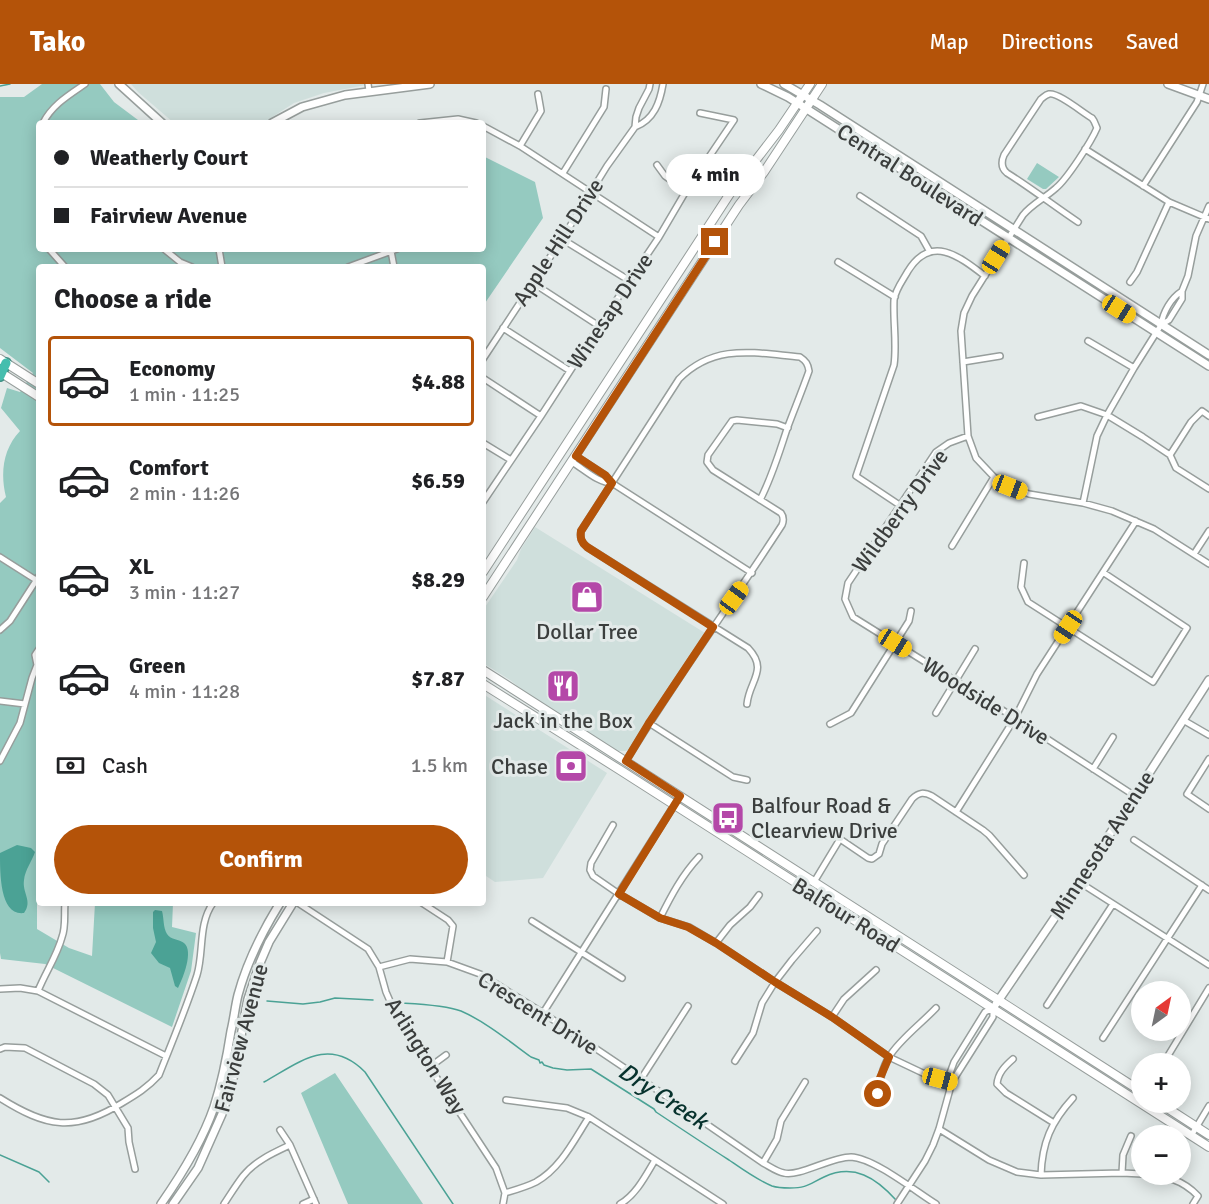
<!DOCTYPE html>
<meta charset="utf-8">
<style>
:root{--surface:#fff;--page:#f2f2f2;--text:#202124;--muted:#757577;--line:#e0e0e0;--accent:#b45309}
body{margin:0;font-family:Signika,sans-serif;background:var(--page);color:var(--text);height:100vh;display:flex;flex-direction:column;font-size:22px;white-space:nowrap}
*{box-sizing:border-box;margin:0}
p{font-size:20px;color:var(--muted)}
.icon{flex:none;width:33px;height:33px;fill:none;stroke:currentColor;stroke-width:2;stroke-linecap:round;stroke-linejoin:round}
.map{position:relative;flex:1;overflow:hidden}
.drawer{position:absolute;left:36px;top:180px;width:450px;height:642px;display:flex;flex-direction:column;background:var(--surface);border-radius:6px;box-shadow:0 3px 15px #0003}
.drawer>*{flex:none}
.hud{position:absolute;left:36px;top:36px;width:450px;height:132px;border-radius:6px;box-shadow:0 3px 15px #0003;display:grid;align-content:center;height:132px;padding:0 18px;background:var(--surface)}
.needle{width:39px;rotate:33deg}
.buttons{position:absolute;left:1131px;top:897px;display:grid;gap:12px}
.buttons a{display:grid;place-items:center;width:60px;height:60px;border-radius:50%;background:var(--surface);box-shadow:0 3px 15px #0003;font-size:30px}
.end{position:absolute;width:27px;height:27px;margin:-14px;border:8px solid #b45309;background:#fff;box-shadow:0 0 0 3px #fff}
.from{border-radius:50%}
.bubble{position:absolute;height:42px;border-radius:21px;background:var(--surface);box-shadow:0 3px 15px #0003;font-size:20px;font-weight:700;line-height:42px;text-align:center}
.car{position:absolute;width:18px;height:36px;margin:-18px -9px;border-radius:8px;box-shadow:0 0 4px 2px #0007;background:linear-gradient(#f5c518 24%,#345 0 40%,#f5c518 0 76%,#345 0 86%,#f5c518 0)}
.hud b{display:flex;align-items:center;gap:21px;height:57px;font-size:22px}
.hud b+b{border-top:2px solid var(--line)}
.hud i{width:15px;height:15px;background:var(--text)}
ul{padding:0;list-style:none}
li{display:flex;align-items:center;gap:18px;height:90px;margin:0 12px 9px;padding:0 6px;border:3px solid transparent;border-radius:6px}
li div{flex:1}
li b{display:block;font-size:22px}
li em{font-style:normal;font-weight:700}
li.on{border-color:var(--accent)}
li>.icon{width:54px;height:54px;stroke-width:1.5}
h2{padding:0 18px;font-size:27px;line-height:72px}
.pay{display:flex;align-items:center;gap:15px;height:66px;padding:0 18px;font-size:22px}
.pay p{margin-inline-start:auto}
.button{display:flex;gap:12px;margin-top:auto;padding:12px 18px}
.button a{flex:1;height:69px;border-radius:36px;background:var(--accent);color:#fff;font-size:24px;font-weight:700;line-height:69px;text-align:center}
header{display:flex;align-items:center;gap:36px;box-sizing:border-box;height:84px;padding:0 30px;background:var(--accent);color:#fff}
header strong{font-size:28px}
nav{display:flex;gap:33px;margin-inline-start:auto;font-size:21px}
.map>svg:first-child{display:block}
</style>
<header>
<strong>Tako</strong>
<nav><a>Map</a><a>Directions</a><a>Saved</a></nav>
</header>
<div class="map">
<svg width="1209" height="1120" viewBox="0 0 1209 1120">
<rect width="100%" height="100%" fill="#e3eae9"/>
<path fill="#cfdfdc" d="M131,0H371L324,9L294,19L263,39H174L138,8Z
M535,443L705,549L629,665L626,667H618L526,609L510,596L483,579V526L517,476L521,465Z
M483,610L607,689L543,794L495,798L483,790Z"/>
<path fill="#95cac0" d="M42,0H100L114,18L142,39H39V165H483V72L535,98L543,134L483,222V183H39V779L37,782V845L69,864L92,872L95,819H173L172,843L196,849L191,887L172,943L45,880L1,875L0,869V419L6,413C0,389 3,365 20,347L1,324L7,304L20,308L33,289L0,264V13H24Z
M1037,79L1059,93L1046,105H1043L1027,95Z
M335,989L423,1120H348L301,1009Z"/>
<path fill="#4ba295" d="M17,761L31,764L35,768C32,777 25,786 24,796C22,809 33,817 24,829C0,832 0,791 0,769Z
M155,826L162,827C164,834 163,844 167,850C171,856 179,855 184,859C194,867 183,894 178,904L175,902L170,884L159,879L151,869L156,858L153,844V828Z"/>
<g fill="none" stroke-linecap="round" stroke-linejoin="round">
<path stroke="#4ba295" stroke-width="1.5" d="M0,2L10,0
M267,917L303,920L320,918L335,914L373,916
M401,919C419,920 445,921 461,927C486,938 509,957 531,973L539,976L540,979L542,978L544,981L553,984L567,986L591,985L654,1025L656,1028C680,1044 704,1060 729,1076C742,1085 757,1096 772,1102C778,1104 784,1104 790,1104C807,1104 809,1100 824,1093C854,1079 876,1094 896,1116
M264,998C300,978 329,952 365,988L453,1120
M0,1071L39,1088L49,1098"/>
<g stroke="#979e9c" stroke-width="8">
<path id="minor" d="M368,0L369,7
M43,39C52,21 69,11 85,0
M420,39L458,35L476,39
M483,42L520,62L659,153
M635,43C654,36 660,18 663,0
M520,62L541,27L538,10
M1085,65L1169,118L1209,135
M657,81L665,92L686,107
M563,89L604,23L606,5
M1143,102L1197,18L1203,0
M860,112L921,152L930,168
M1078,138C1054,122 1031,104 1007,89C1001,84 1001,78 1004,71L1041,15C1044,13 1045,11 1049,10C1058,8 1083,29 1092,34L1094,37L1097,44C1091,58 1067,95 1056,104C1045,114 1032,120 1023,131L972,212L964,229L961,247L968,352L976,374L994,393L1010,403L1029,410L1083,419L1112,427L1154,445L1209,480
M562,155L630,197
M49,165L65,183
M164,165L180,178L192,183
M219,165L222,183
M391,167L394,183
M838,178L895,213
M348,183L397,165
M1130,198L1137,188L1169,118
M533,199L599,242
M1161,241C1163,228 1171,214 1182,207
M503,244L570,287
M1088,257L1134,284
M483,275L562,155L607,82L635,43L636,33L639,24L649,5L650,0
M963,278L1000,272
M483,294L541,332
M1038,333L1081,322L1107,331L1143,353L1170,371L1176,384L1209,405
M968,352L949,359L936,368L848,499L845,515L853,533L1015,634L1135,712
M483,359L511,376
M1170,371L1191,338L1202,327L1209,332
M576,372L605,391L612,399L752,489
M572,378C584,385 598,399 612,399
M483,418L541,332L599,242L659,153L686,107L734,36L700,29
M1083,419L1097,352L1107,331L1134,284L1161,241L1169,236L1182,215V207L1188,192L1196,152L1209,122
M901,422L856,392L894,281C897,260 893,238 894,216C895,206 903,196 908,187C931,150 959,172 985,192
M952,462L994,393
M1194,470L1209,447
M0,473L36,496
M1024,479L1021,503L1028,518L1153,598L1187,544L1104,489
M0,546L10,537L39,492
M0,617L25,620
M747,620C749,597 769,586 748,564L587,463C581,458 580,454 581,447L679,295C715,259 754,269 800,273C806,277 808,280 809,287C802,307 794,326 787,345C779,369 772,393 760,416
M936,629L975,565
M1183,636L1209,651
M649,639L733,693L747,696
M830,640L851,629L909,537L911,527
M1209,675L1187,710L1209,725
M0,677L20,639L32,594L37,581L35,571L39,565
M626,677C675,596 731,520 782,441C784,436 784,433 781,429L713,386L707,378L708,371L732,337L737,336L777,340L788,344
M1093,685L1113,653
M956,728L1015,634L1037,590L1136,437
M613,741L591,779L590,786L593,792L619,810L660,834L689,843L716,859L775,898L832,933L889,973L927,991L952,998
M1134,756L1209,806
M814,798L840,755L868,774L872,775L879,770L882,760L912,715C919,708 924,708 932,712L983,746L989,751L1024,791
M1079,798L1209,881
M298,819L368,865L379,883L386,908L393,924L406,947L496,1084L505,1109L503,1120
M422,819L448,836L453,842L447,878
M660,834C671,812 682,791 699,773
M532,837L622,894
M716,859L730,841L750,823L759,811
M379,883L410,875L447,878L480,890L543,929L641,995L763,1079C769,1082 777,1088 784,1089C799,1093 831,1073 851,1073C874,1074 915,1107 936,1120
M0,905L20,904L38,907L166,972
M38,907C45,889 57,872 62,853C66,843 64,830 65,819
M1047,921L1113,820
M543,929L680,712
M832,933L844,915L876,886
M1103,954L1202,801
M0,965L5,963L25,964L94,1000L108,1011L128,1044L129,1058L135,1085
M1013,975C1005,982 998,989 997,1000L1006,1009L1054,1039
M735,977L753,949L762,919L775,898L792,876L817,847
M1163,980L1209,904
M431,982L446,971
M641,995L688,922
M952,998L950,989L954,978L985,928L993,924
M878,1010C880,997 882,984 889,973C899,956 922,939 936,924
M0,1014C46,1043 74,1049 122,1019C137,1010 147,1004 159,991C172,958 186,925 197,891C204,868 198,840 213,819
M506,1016L567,1024L589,1033L723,1120
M939,1045L989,1076L1017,1088L1041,1091L1122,1089L1142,1090
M280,1046L290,1061L316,1120
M1191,1052L1209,1022
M763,1079L777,1055L781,1037L805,998
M1122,1089L1123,1071L1131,1052
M1143,1090C1165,1092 1182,1095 1198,1112L1193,1120
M1041,1091C1042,1059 1051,1038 1073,1014
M505,1109C515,1106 526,1103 536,1098C561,1084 574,1056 589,1033
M224,1120C230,1111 236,1101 243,1092C255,1077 273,1069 290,1061
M303,1120L314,1115
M620,1120C636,1111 646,1091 655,1076
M897,1120L925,1077L933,1061L939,1045L952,998L993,933V925"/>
</g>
<g stroke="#979e9c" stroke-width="10">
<path id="tertiary" d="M119,0L162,39
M761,0L788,13L1209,282
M784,0L820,21L1209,271
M1168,0L1209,15
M272,39L302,23L345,11L430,0
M996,920L1079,798L1209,596
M161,1120C182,1090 202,1058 214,1023C222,998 227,973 231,947C234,935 235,923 238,911C247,878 262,848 280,819
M173,1120L198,1084L222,1030L232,1000L248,915L260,879L269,858L293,819"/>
</g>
<g stroke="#979e9c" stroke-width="10">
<path id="secondary" d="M0,275L39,300
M0,288L39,313
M483,488L729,111L779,46L810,0
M483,513L739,121L764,88L822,0
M483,586L1142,1008
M483,600L620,686L1209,1063
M1158,1018L1209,1051"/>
</g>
<g stroke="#429186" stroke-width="12">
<path id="motorway" d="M0,292L6,279"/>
</g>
<use href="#minor" stroke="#fff" stroke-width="5"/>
<use href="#tertiary" stroke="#fff" stroke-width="7"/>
<use href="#secondary" stroke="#fff" stroke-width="8"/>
<use href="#motorway" stroke="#45beae" stroke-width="9"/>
</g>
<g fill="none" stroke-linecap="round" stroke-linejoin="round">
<path stroke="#b45309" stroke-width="8" d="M715,158L576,372L605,391L612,399L581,447C580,454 581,458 587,463L713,543L649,639L626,677L680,712L619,810L660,834L688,843L716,859L775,898L832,933L889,973L880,994L878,1010"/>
</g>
<defs>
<g id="shop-square" transform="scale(1.725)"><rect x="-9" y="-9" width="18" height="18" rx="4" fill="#b448a8" stroke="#e3eae9"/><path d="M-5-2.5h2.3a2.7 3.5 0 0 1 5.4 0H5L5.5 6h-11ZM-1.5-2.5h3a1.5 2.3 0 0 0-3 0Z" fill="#fff"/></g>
<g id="restaurant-square" transform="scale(1.725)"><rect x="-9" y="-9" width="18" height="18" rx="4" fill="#b448a8" stroke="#e3eae9"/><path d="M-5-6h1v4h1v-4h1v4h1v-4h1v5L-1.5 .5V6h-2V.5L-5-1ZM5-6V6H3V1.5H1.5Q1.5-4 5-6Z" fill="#fff"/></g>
<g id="bank-square" transform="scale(1.725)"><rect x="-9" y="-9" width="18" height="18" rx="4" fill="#b448a8" stroke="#e3eae9"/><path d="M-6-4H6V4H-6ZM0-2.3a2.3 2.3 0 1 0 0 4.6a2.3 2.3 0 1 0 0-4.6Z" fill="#fff"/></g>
<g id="bus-square" transform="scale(1.725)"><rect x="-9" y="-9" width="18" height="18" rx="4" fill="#b448a8" stroke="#e3eae9"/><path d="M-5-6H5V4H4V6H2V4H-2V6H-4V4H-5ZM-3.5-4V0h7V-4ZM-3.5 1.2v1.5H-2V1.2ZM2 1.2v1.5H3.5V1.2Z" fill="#fff"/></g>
</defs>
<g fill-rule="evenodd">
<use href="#shop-square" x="587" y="513"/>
<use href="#restaurant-square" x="563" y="602"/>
<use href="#bank-square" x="571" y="682"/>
<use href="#bus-square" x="728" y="734"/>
</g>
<g text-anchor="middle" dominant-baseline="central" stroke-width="6" stroke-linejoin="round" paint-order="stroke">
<g font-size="22" fill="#3b3e3d" stroke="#e3eae9">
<text transform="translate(910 91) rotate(33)">Central Boulevard</text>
<text transform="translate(558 158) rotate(-57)">Apple Hill Drive</text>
<text transform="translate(610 227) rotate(-56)">Winesap Drive</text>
<text transform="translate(900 427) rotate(-54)">Wildberry Drive</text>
<text transform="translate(986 617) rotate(32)">Woodside Drive</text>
<text transform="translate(1102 761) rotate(-57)">Minnesota Avenue</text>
<text transform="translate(846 831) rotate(32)">Balfour Road</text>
<text transform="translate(538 929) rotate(32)">Crescent Drive</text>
<text transform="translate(241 954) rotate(-75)">Fairview Avenue</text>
<text transform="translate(426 972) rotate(58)">Arlington Way</text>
</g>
<g font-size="22" fill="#3b3e3d" stroke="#e3eae9">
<text x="587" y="547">Dollar Tree</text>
<text x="563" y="636">Jack in the Box</text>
<text x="548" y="682" text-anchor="end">Chase</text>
<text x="751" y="721" text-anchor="start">Balfour Road &amp;<tspan x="751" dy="25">Clearview Drive</tspan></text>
</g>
<g font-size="24" font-style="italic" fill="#07322d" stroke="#e3eae9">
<text transform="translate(663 1012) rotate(33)">Dry Creek</text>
</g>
</g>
</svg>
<div class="buttons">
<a><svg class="needle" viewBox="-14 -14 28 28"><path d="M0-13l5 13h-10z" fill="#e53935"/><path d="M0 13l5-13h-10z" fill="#757577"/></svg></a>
<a>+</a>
<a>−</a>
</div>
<i class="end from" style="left:878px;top:1010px"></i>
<i class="end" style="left:715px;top:158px"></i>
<div class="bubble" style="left:666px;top:70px;width:99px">4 min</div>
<i class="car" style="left:996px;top:173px;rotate:32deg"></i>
<i class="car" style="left:1119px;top:225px;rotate:122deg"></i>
<i class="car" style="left:1010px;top:403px;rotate:111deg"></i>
<i class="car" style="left:734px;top:514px;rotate:36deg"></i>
<i class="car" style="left:1068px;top:543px;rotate:214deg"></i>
<i class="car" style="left:895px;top:559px;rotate:122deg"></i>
<i class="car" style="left:940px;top:995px;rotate:105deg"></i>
<div class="hud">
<b><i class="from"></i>Weatherly Court</b>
<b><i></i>Fairview Avenue</b>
</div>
<section class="drawer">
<h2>Choose a ride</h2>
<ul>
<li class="on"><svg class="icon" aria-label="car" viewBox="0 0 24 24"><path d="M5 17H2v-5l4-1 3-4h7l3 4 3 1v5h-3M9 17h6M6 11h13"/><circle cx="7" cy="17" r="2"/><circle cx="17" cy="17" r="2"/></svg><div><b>Economy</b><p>1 min · 11:25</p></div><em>$4.88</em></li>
<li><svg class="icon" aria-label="car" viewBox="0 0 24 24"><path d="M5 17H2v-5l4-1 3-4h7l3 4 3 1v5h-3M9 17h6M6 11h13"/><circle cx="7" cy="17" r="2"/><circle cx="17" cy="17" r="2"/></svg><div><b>Comfort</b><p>2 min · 11:26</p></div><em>$6.59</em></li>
<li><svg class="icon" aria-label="car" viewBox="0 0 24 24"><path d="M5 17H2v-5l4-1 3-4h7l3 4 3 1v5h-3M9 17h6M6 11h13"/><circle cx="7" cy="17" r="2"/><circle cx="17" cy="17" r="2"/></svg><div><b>XL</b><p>3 min · 11:27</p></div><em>$8.29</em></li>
<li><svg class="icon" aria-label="car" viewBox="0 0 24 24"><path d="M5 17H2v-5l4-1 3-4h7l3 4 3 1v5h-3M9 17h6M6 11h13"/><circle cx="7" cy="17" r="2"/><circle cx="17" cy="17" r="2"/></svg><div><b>Green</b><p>4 min · 11:28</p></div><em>$7.87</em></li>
</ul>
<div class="pay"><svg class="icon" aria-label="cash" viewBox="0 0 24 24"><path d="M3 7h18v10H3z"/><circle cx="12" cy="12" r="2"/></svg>Cash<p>1.5 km</p></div>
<div class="button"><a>Confirm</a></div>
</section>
</div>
